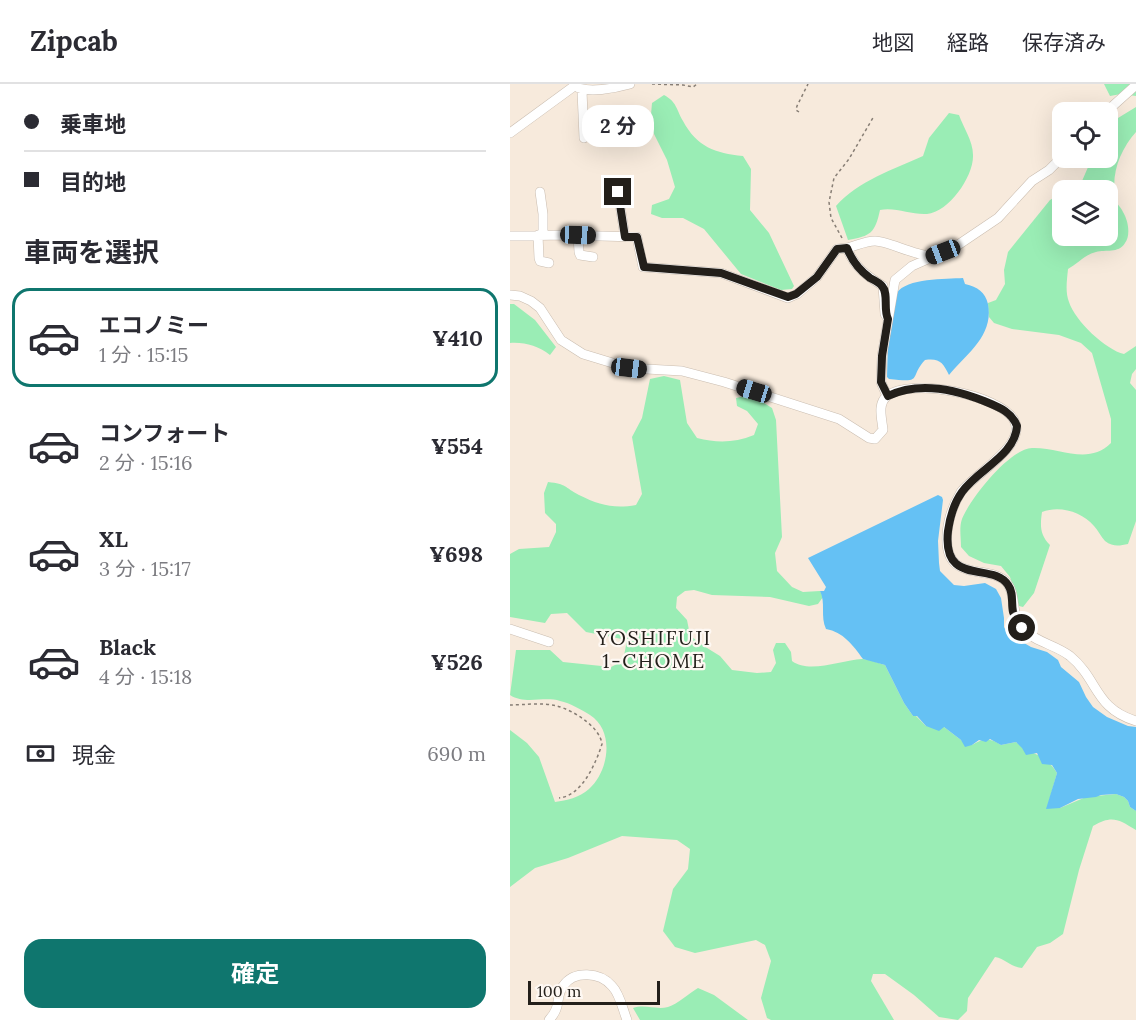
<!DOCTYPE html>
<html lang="ja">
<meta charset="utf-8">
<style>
:root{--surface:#fff;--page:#f2f2f3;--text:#2b2b33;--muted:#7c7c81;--line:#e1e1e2;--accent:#0f766e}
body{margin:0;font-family:Lora,"Noto Sans JP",serif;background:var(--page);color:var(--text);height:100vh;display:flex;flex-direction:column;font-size:22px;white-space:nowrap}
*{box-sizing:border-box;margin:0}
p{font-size:20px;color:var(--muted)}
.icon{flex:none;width:33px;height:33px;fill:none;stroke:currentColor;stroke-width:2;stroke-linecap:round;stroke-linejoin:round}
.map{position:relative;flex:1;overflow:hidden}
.panel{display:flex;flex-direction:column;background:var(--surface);width:510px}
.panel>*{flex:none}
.top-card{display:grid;align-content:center;height:132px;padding:0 24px;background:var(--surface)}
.tools{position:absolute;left:542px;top:18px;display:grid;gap:12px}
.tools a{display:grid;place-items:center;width:66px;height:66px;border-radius:12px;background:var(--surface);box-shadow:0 6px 24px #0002;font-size:30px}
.scale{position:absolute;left:18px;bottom:15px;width:132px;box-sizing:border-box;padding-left:6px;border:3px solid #231f1a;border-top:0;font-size:16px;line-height:21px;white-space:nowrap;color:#231f1a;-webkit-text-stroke:4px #fef8f3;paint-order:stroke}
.end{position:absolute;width:27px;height:27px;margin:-14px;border:8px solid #231f1a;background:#fff;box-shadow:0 0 0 3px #fff}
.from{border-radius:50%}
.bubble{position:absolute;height:42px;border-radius:18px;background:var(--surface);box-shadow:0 6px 24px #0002;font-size:20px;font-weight:700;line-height:42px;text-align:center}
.car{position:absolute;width:18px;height:36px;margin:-18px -9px;border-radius:8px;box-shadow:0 0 4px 2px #0007;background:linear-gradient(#222 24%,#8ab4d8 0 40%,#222 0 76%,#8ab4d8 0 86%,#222 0)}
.top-card b{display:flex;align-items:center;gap:21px;height:57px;font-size:22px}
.top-card b+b{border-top:2px solid var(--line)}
.top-card i{width:15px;height:15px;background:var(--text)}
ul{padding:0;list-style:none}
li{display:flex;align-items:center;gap:18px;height:99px;margin:0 12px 9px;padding:0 12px;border:3px solid transparent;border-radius:18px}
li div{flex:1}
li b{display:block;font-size:22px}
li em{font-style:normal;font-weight:700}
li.current{border-color:var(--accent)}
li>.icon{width:54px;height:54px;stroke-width:1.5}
h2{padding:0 24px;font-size:27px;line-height:72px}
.pay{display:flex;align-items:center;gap:15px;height:66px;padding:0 24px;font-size:22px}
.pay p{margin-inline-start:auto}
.button{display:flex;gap:12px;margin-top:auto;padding:12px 24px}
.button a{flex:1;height:69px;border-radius:18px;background:var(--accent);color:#fff;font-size:24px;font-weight:700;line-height:69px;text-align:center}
header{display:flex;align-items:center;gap:36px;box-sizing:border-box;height:84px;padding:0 30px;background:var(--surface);border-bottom:2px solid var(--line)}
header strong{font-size:28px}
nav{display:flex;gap:33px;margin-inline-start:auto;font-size:21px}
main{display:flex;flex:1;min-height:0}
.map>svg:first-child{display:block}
</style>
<header>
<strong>Zipcab</strong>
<nav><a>地図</a><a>経路</a><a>保存済み</a></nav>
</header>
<main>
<section class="panel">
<div class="top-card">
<b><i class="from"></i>乗車地</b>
<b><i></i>目的地</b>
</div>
<h2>車両を選択</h2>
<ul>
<li class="current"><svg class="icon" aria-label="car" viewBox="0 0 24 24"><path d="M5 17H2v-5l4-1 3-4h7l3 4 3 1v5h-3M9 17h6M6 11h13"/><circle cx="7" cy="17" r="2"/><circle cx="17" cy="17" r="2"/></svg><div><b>エコノミー</b><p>1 分 · 15:15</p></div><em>¥410</em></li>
<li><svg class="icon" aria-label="car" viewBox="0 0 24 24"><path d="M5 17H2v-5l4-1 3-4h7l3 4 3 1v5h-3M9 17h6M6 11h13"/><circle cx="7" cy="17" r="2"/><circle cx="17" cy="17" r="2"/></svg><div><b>コンフォート</b><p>2 分 · 15:16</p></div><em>¥554</em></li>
<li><svg class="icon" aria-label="car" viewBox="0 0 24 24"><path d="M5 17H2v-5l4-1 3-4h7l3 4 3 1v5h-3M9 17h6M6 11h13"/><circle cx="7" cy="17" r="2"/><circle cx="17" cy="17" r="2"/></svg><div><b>XL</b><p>3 分 · 15:17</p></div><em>¥698</em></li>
<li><svg class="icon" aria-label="car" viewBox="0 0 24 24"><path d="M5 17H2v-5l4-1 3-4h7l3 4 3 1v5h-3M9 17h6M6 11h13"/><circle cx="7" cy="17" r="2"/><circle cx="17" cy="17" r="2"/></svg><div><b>Black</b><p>4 分 · 15:18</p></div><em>¥526</em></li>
</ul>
<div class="pay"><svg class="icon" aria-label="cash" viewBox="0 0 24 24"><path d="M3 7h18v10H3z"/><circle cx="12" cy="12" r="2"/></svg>現金<p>690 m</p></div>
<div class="button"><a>確定</a></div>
</section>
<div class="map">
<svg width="626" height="936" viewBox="0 0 626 936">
<rect width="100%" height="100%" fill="#f7eadc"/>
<path fill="#9aedb5" d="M594,0H626V12L611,10L600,12Z
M154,11C167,18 166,25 173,37C187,63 205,69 233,72L241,85L240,126L259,149L284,202L282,205L271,206L231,190L194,145L173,134H152L141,130L142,121L159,115L165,103L157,76L140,42L142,19Z
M626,23V48C610,66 600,91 606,116C607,121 611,123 613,128C618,136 621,151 615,159C608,170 596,165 586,168C576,170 567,180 558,185C557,196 555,208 559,218C565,237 596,266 614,270L626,262V285L622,290L620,299L626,306V437L618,460C609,462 603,463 595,457C591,453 588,446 584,442C572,428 550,421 532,428C530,442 530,451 540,461L524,509L513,523L509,522L500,493L491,482L474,479L459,472L451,463C451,454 449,443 452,435C460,415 499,365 522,364C550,363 578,382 601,359V335L582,269L571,259L549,251L502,245L484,239L479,233L478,219L486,216L495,200L494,186L498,168L540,116L552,109V152H597V106H556L572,97L582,74H597V48L608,34Z
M439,29L449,31C453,43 463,57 463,71C464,92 439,128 417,130C401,131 386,123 370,126C365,149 361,152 338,156L326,122C349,96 383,86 413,72L419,54Z
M0,220H4L25,236L46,263L40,271C28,262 15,258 0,259Z
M154,292L170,296L177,339L187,354C207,359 224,359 244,351L248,340L237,327L227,322L226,314L235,312L251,317L262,324L266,336L272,453L265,469L267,487L282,503L293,508L310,507L313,513L308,520L299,522L260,513L202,511L184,506L175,507L167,513L166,524L177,536L180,551L189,559L210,572L222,586L247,589L261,588L266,579L263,566L266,559H275L281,568L282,577C299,590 332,576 352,575C359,575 368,579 375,581L394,619L403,632H406L416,642L434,643L451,656L462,661C473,654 481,654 491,661L506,658C520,671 535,669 547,689L537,724H550L576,713L606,710L614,713L618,717L620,723L626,727V746C608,735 602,731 583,742L569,786L553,850L540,859L527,863L512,884C500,883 496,875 485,873L458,914L457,927L448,936L429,933L404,911L375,890H363L361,897L384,936H261L257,934L251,914L261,877L255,861L246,856L185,869L165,863L153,847L163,805L178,785L180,765L167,756L112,752L58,774L25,784L0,803V646L17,659L29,673L45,718C57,716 69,714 79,705C99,687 105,647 80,631C72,626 60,619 50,617C34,612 15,621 0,611L6,566H40L53,578L101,583L113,577L117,556L76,548L57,529L41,530L35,539L0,533V470L9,465L39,463L46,448V440L35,429L34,409L38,398C57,400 54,403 69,411C89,421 104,425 126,421L132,410L122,353L132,334L140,295Z
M188,904L204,911L238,936H130L123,924C135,920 146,926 158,923C168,920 179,909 188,904Z"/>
<path fill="#65c1f4" d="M453,194L455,200C468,203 475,208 478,220C484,252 456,270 439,291C433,279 430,274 415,276C398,294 415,299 379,295L377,293L378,257L387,209C396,194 436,195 453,194Z
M428,411L432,413L433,416L428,457L429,479L430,487L444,501L454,502L475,499L486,505L491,514L494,534V543L497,549L521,563L537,568L548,576L551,583L569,598L576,613L583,623L597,633L618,642L626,643V727L620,723L618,717L614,713L606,710L591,711L586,713L568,715L550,724L536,725L547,689L542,681L532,680L527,669L516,671L512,664L506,658L491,661L480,655L476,658L469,656L462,661L455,663L451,656L434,643L429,647L416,642L407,632H403L394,619L375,581L353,575C343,561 333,548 316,545C310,532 316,519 310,507H314L316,503L298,474Z"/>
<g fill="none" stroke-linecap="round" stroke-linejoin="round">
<g stroke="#cabdb0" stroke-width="10">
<path id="street" d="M65,2C77,10 106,4 120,0
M72,7L74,54
M596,28L626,1
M0,49L67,0
M74,50L95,48L93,30
M30,108L33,130V151
M108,108L115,153
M28,151L29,174L30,177L39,179
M68,151L69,168L70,171L83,173
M0,152L54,151L127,153L133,183L211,189L278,214L287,210L307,193L327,165L337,164C344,183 357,192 373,202L375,230L378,235
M337,164C346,162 355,157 365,157C378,157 403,171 421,172
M0,211L10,212L21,217L30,224L51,256L73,270L119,284L172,287L214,298L329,335L359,354L365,355L373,346C372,335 367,320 377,312C401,293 490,311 504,336C518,361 464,390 451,408C443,421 438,436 437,451C434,501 481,479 497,499C507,512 500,531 513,545C525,558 546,561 560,572C589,596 584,624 626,637
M377,312L371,298L372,272L385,196L402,182L445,163L488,134L522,97L539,86L552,73
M0,545L39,558
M39,936C52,922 45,914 53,902C64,886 90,888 102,902C110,910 113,926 117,936"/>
</g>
<path stroke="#877e75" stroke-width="1.5" stroke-dasharray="3 3" stroke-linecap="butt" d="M142,0L173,1L183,3L187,0
M289,28L286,26L287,22L298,0
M332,154L321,134L319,118L324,94L339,75L364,32
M0,621C14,621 33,618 47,622C63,626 90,643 92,660C86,679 72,712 49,714"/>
<use href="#street" stroke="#fff" stroke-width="9"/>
</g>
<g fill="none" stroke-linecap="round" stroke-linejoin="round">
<path stroke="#231f1a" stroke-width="8" d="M108,108L115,153H127L134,183L211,189L278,213L286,210L307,193L327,165L337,164C342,177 349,186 360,194C364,196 370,199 372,202C379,210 373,225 378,235L372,272L371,298L378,312C409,297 444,305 474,317C488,323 501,327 507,342C505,372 468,385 452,408C444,419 440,433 438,447C432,504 483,477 498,501C504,509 501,519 503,528C505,533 509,539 512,544"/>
</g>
<g text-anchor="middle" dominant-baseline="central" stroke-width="4.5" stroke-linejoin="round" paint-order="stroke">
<g font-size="20" letter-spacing="1.5" fill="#231f1a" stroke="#fef8f3">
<text x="144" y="553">YOSHIFUJI<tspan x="144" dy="23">1-CHOME</tspan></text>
</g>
</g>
</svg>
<div class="tools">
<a><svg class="icon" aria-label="locate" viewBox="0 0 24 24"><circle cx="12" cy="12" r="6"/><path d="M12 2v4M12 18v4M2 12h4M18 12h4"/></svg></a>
<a><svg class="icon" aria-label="layers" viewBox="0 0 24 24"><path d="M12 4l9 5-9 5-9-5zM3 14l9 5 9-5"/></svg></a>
</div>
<div class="scale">100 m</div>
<i class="end from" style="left:512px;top:544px"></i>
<i class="end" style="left:108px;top:108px"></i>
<div class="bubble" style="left:72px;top:21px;width:72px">2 分</div>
<i class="car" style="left:68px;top:151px;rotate:92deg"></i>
<i class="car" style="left:433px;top:168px;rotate:249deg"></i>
<i class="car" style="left:119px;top:284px;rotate:97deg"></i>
<i class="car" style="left:244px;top:307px;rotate:287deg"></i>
</div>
</main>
